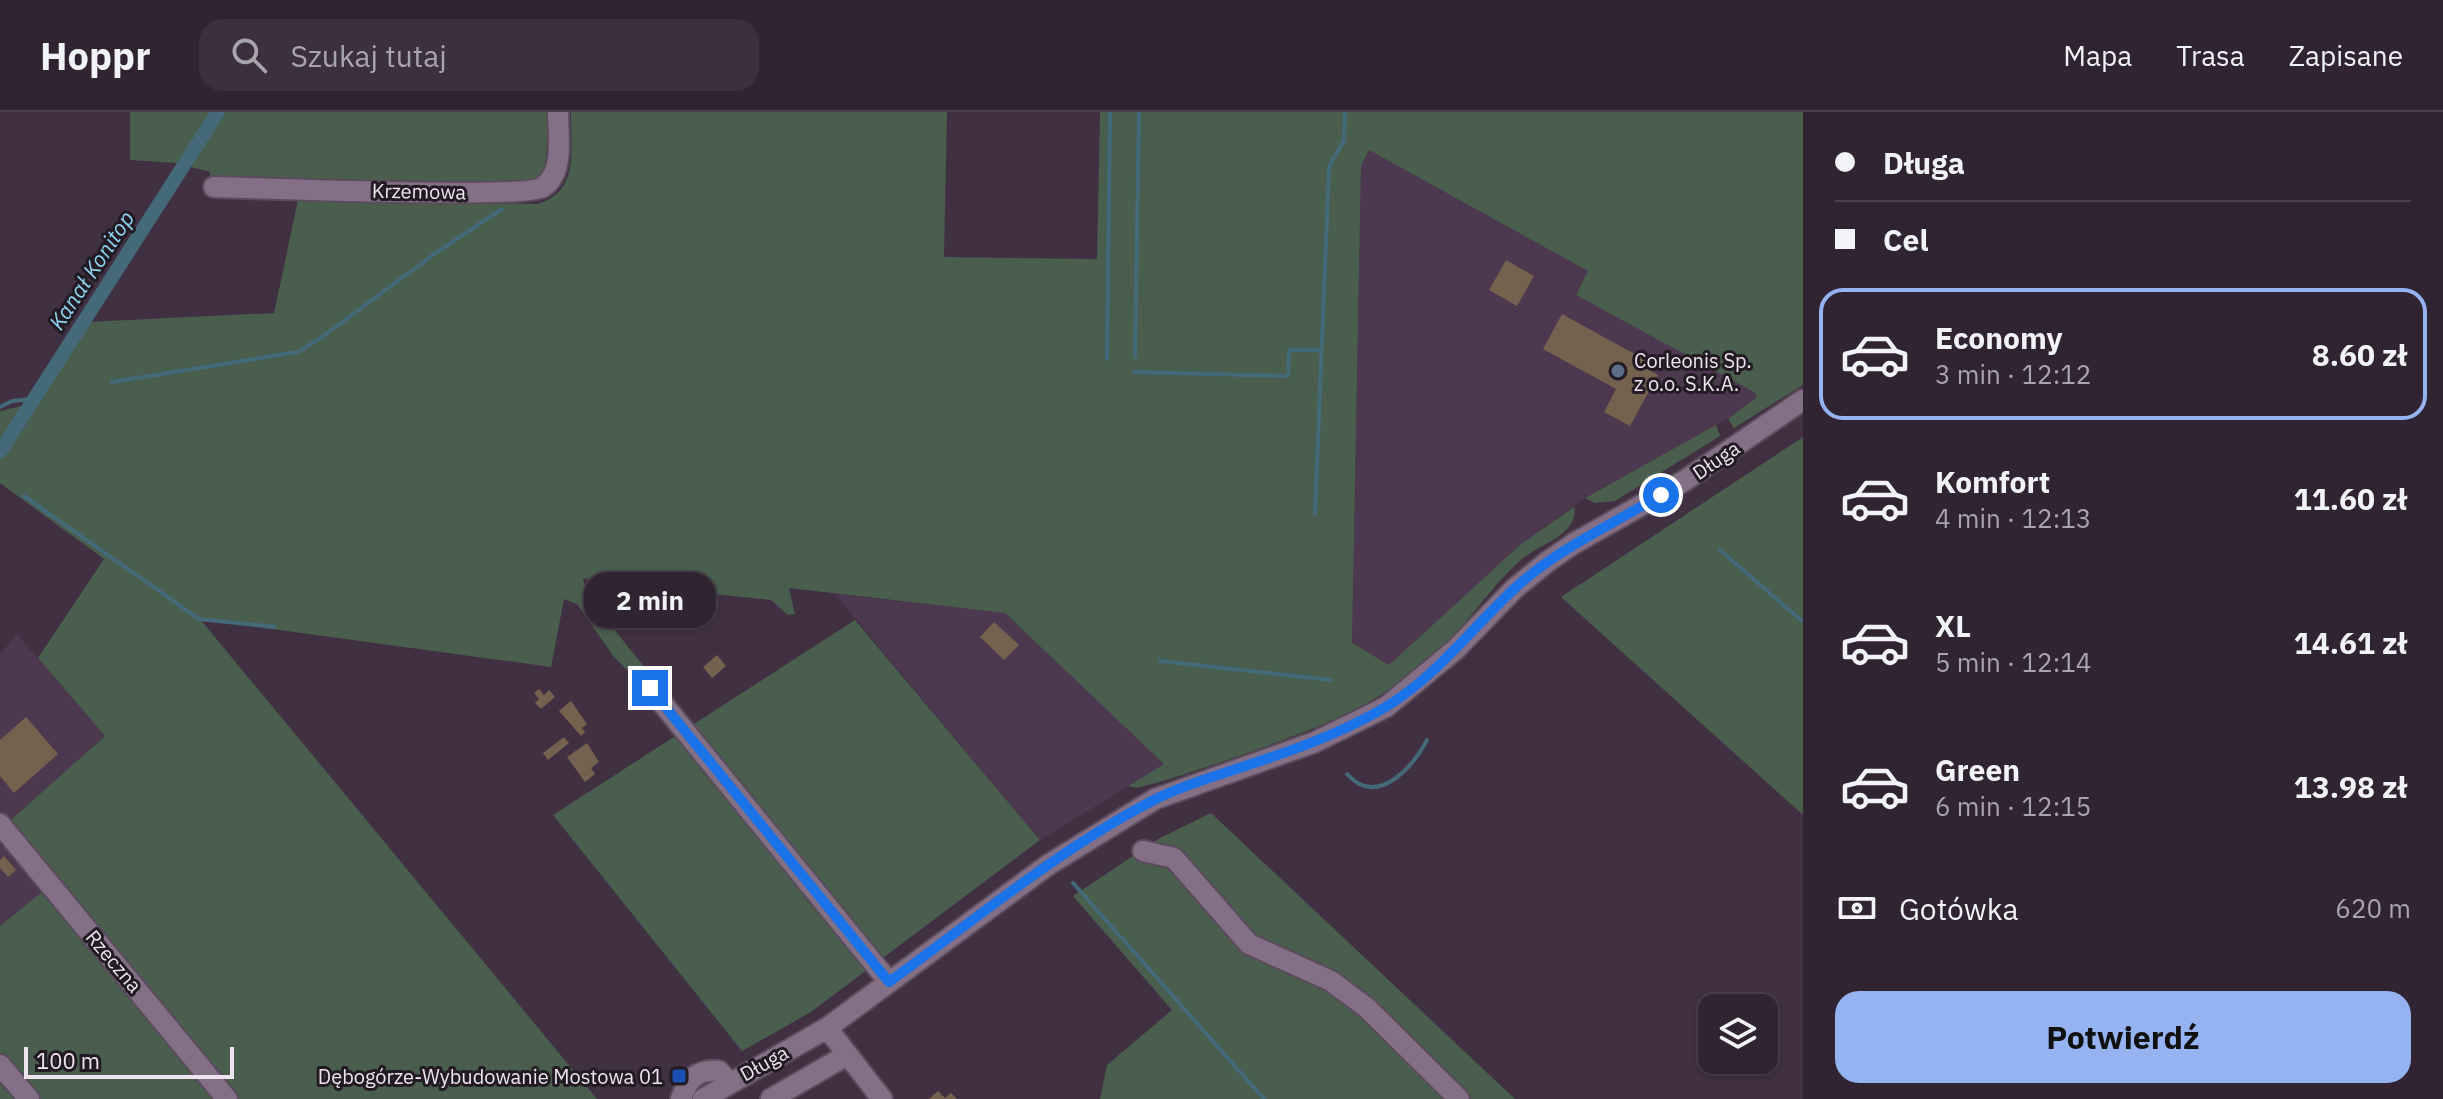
<!DOCTYPE html>
<html lang="pl">
<meta charset="utf-8">
<style>
:root{--surface:#302432;--page:#3c303e;--text:#f1f3f6;--muted:#a8a4ac;--line:#4b414d;--accent:#95b2f1}
body{margin:0;font-family:"IBM Plex Sans",sans-serif;background:var(--page);color:var(--text);height:100vh;display:flex;flex-direction:column;font-size:30px;white-space:nowrap}
*{box-sizing:border-box;margin:0}
p{font-size:26px;color:var(--muted)}
.icon{flex:none;width:44px;height:44px;fill:none;stroke:currentColor;stroke-width:2;stroke-linecap:round;stroke-linejoin:round}
.map{position:relative;flex:1;overflow:hidden}
.details{display:flex;flex-direction:column;background:var(--surface);width:640px}
.details>*{flex:none}
.hud{display:grid;align-content:center;height:176px;padding:0 32px;background:var(--surface)}
.buttons{position:absolute;left:1698px;top:882px;display:grid;gap:16px}
.buttons a{display:grid;place-items:center;width:80px;height:80px;border-radius:16px;background:var(--surface);box-shadow:0 2px 6px #0004,0 0 0 2px var(--line);font-size:40px}
.scale{position:absolute;left:24px;bottom:20px;width:210px;box-sizing:border-box;padding-left:8px;border:4px solid #eee3ef;border-top:0;font-size:22px;line-height:28px;white-space:nowrap;color:#eee3ef;-webkit-text-stroke:6px #221b23;paint-order:stroke}
.end{position:absolute;width:36px;height:36px;margin:-18px;border:10px solid #1a73e8;background:#fff;box-shadow:0 0 0 4px #fff}
.from{border-radius:50%}
.bubble{position:absolute;height:56px;border-radius:24px;background:var(--surface);box-shadow:0 2px 6px #0004,0 0 0 2px var(--line);font-size:26px;font-weight:800;line-height:56px;text-align:center}
.hud b{display:flex;align-items:center;gap:28px;height:76px;font-size:30px}
.hud b+b{border-top:2px solid var(--line)}
.hud i{width:20px;height:20px;background:var(--text)}
ul{padding:0;list-style:none}
li{display:flex;align-items:center;gap:24px;height:132px;margin:0 16px 12px;padding:0 16px;border:4px solid transparent;border-radius:24px}
li div{flex:1}
li b{display:block;font-size:30px}
li em{font-style:normal;font-weight:800}
li.selected{border-color:var(--accent)}
li>.icon{width:72px;height:72px;stroke-width:1.5}
.pay{display:flex;align-items:center;gap:20px;height:88px;padding:0 32px;font-size:30px}
.pay p{margin-inline-start:auto}
.primary-button{display:flex;gap:16px;margin-top:auto;padding:16px 32px}
.primary-button a{flex:1;height:92px;border-radius:24px;background:var(--accent);color:#111;font-size:32px;font-weight:800;line-height:92px;text-align:center}
header{display:flex;align-items:center;gap:48px;box-sizing:border-box;height:112px;padding:0 40px;background:var(--surface);border-bottom:2px solid var(--line)}
header strong{font-size:38px}
nav{display:flex;gap:44px;margin-inline-start:auto;font-size:28px}
.search{width:560px;height:72px;background:var(--page);display:flex;align-items:center;gap:20px;box-sizing:border-box;padding:0 28px;border-radius:24px;color:var(--muted);font-size:30px}
main{display:flex;flex:1;min-height:0}
.map>svg:first-child{display:block}
</style>
<header>
<strong>Hoppr</strong>
<div class="search"><svg class="icon" aria-label="search" viewBox="0 0 24 24"><circle cx="10" cy="10" r="6"/><path d="M15 15l6 6"/></svg>Szukaj tutaj</div>
<nav><a>Mapa</a><a>Trasa</a><a>Zapisane</a></nav>
</header>
<main>
<div class="map">
<svg width="1803" height="987" viewBox="0 0 1803 987">
<rect width="100%" height="100%" fill="#403042"/>
<path fill="#4c384f" d="M1369,38L1589,159L1576,182L1754,280L1758,285L1737,302L1591,382L1521,432L1389,553L1352,531L1361,54Z
M835,482L1005,501L1165,652L1040,728Z
M17,522L105,624L5,713L53,771L0,814V542Z"/>
<path fill="#495e4c" d="M130,0H550L545,54L541,65L527,69L482,71L210,65V60L176,51L130,48Z
M571,0H947L944,145L1097,147L1100,0H1803V273L1734,316L1728,307L1757,285L1754,280L1576,183L1588,159L1369,38L1361,54L1352,531L1389,553L1521,432L1574,395C1579,423 1539,432 1522,447C1490,475 1467,513 1436,542C1374,597 1312,618 1236,645C1203,656 1170,668 1137,676L1128,674L1164,652L1005,501L789,476L795,502L788,503L771,488L658,476L611,465L583,467L588,485L646,557L659,567L634,565L614,545L577,492L564,487L551,555L200,507L597,987H0V814L53,771L5,713L105,624L38,546L104,447L0,371V345L87,210L274,201L298,88L537,92C581,80 570,36 571,0Z
M26,293L0,333V299Z
M1716,313L1720,324L1615,389L1595,391L1585,386Z
M1803,325V703L1561,485Z
M855,508L1040,728L811,900L742,939L553,703Z
M1211,701L1515,987H1100L1107,953L1172,898L1073,784L1160,726Z"/>
<g fill="none" stroke-linecap="round" stroke-linejoin="round">
<path stroke="#446a7a" stroke-width="4" d="M1135,245L1139,0
M1107,247L1110,0
M1134,260L1288,264L1289,238H1322
M112,270L298,240L318,228L433,143L502,97
M0,295L12,289L34,287
M24,384L199,507L275,515
M1315,402L1329,55L1344,28L1345,0
M1720,438L1803,510
M1160,549L1331,568
M1347,662C1377,696 1412,656 1427,628
M1073,771L1264,987"/>
<path stroke="#446a7a" stroke-width="14" d="M0,340L218,0"/>
</g>
<path fill="#75624e" d="M1506,148L1534,164L1517,194L1489,178Z
M1562,202L1649,250L1646,256L1658,263L1630,314L1604,300L1616,277L1543,237Z
M994,510L1019,533L1004,548L980,525Z
M717,543L726,554L712,566L703,555Z
M539,577L544,583L549,578L555,585L541,597L535,591L539,587L534,581Z
M571,589L587,612L582,616L585,620L581,624L559,599Z
M26,605L58,642L14,681L0,664V628Z
M564,625L569,631L548,648L543,641Z
M587,631L599,650L591,656L595,662L585,670L567,645Z
M4,744L16,758L8,765L0,756V748Z
M938,979L945,986L951,981L957,987H929Z"/>
<g fill="none" stroke-linecap="round" stroke-linejoin="round">
<g stroke="#5b4c5c" stroke-width="24">
<path id="minor" d="M214,75C256,76 526,87 543,75C565,60 558,23 558,0
M650,576L889,870
M0,712L227,987
M1143,739L1174,746L1249,832L1331,869L1367,896L1459,987
M827,916L882,987
M0,953L29,987
M681,987C688,967 696,957 719,959L729,971
M703,987L827,916L1048,753L1155,687L1315,630L1386,595L1456,537L1514,477L1547,450L1573,432L1684,369L1803,288
M771,987L847,943"/>
</g>
<use href="#minor" stroke="#837086" stroke-width="20"/>
</g>
<g fill="none" stroke-linecap="round" stroke-linejoin="round">
<path stroke="#1a73e8" stroke-width="10" d="M650,576L889,870C975,808 1059,737 1154,688C1177,676 1203,668 1227,660C1281,642 1335,625 1384,596C1435,566 1471,517 1514,477C1557,437 1611,413 1661,383"/>
</g>
<circle fill="#5c6f8a" stroke="#221b23" stroke-width="3" cx="1618" cy="259" r="8"/>
<rect fill="#1a4fb4" stroke="#221b23" stroke-width="3" x="671" y="956" width="16" height="16" rx="4"/>
<g text-anchor="middle" dominant-baseline="central" stroke-width="6" stroke-linejoin="round" paint-order="stroke">
<g font-size="20" fill="#eee3ef" stroke="#221b23">
<text transform="translate(419 79) rotate(1)">Krzemowa</text>
<text transform="translate(1716 348) rotate(-34)">Długa</text>
<text transform="translate(114 849) rotate(50)">Rzeczna</text>
<text transform="translate(764 951) rotate(-29)">Długa</text>
</g>
<g font-size="20" fill="#eee3ef" stroke="#221b23" text-anchor="start">
<text x="1634" y="248">Corleonis Sp.<tspan x="1634" dy="23">z o.o. S.K.A.</tspan></text>
<text x="663" y="964" text-anchor="end">Dębogórze-Wybudowanie Mostowa 01</text>
</g>
<g font-size="22" font-style="italic" fill="#8dd2ef" stroke="#221b23">
<text transform="translate(91 158) rotate(-57)">Kanał Konitop</text>
</g>
</g>
</svg>
<div class="buttons">
<a><svg class="icon" aria-label="layers" viewBox="0 0 24 24"><path d="M12 4l9 5-9 5-9-5zM3 14l9 5 9-5"/></svg></a>
</div>
<div class="scale">100 m</div>
<i class="end from" style="left:1661px;top:383px"></i>
<i class="end" style="left:650px;top:576px"></i>
<div class="bubble" style="left:584px;top:460px;width:132px">2 min</div>
</div>
<section class="details">
<div class="hud">
<b><i class="from"></i>Długa</b>
<b><i></i>Cel</b>
</div>
<ul>
<li class="selected"><svg class="icon" aria-label="car" viewBox="0 0 24 24"><path d="M5 17H2v-5l4-1 3-4h7l3 4 3 1v5h-3M9 17h6M6 11h13"/><circle cx="7" cy="17" r="2"/><circle cx="17" cy="17" r="2"/></svg><div><b>Economy</b><p>3 min · 12:12</p></div><em>8.60 zł</em></li>
<li><svg class="icon" aria-label="car" viewBox="0 0 24 24"><path d="M5 17H2v-5l4-1 3-4h7l3 4 3 1v5h-3M9 17h6M6 11h13"/><circle cx="7" cy="17" r="2"/><circle cx="17" cy="17" r="2"/></svg><div><b>Komfort</b><p>4 min · 12:13</p></div><em>11.60 zł</em></li>
<li><svg class="icon" aria-label="car" viewBox="0 0 24 24"><path d="M5 17H2v-5l4-1 3-4h7l3 4 3 1v5h-3M9 17h6M6 11h13"/><circle cx="7" cy="17" r="2"/><circle cx="17" cy="17" r="2"/></svg><div><b>XL</b><p>5 min · 12:14</p></div><em>14.61 zł</em></li>
<li><svg class="icon" aria-label="car" viewBox="0 0 24 24"><path d="M5 17H2v-5l4-1 3-4h7l3 4 3 1v5h-3M9 17h6M6 11h13"/><circle cx="7" cy="17" r="2"/><circle cx="17" cy="17" r="2"/></svg><div><b>Green</b><p>6 min · 12:15</p></div><em>13.98 zł</em></li>
</ul>
<div class="pay"><svg class="icon" aria-label="cash" viewBox="0 0 24 24"><path d="M3 7h18v10H3z"/><circle cx="12" cy="12" r="2"/></svg>Gotówka<p>620 m</p></div>
<div class="primary-button"><a>Potwierdź</a></div>
</section>
</main>
